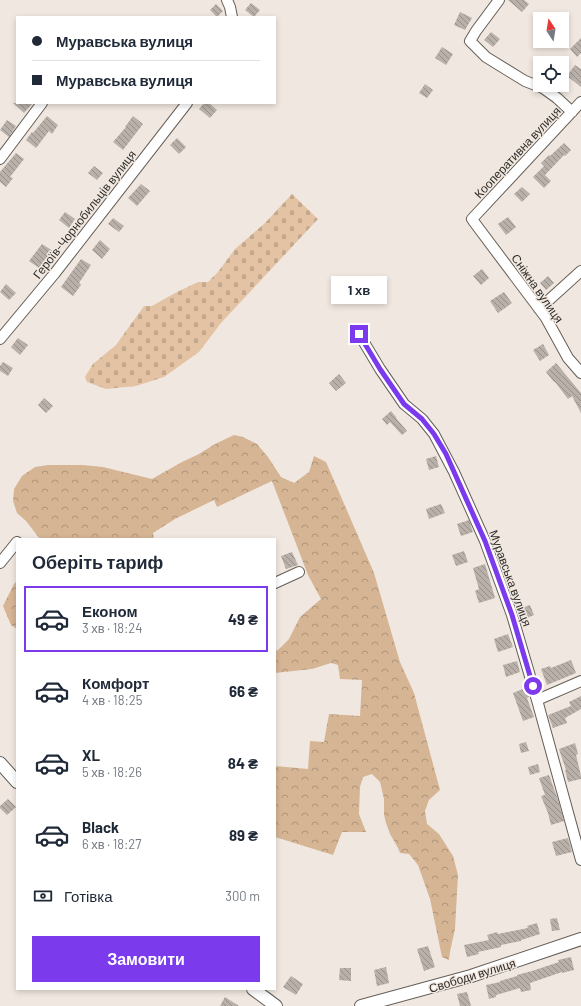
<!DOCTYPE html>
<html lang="uk">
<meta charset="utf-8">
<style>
:root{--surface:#fff;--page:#f6f6f7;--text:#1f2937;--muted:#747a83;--line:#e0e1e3;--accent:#7c3aed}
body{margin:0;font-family:Barlow,sans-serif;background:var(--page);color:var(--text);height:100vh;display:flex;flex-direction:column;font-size:15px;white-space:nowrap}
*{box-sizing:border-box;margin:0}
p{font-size:13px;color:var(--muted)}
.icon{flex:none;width:22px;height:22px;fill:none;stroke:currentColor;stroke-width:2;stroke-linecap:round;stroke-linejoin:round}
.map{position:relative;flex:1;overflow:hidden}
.panel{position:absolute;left:16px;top:538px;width:260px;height:452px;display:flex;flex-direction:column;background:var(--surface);border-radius:0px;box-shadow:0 2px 6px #0003}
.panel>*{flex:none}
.guide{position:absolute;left:16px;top:16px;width:260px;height:88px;border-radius:0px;box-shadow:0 2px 6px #0003;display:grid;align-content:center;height:88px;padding:0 16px;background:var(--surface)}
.needle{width:26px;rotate:348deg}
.tools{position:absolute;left:533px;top:12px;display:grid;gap:8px}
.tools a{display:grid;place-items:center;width:36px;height:36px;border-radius:0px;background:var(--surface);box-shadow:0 2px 6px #0003;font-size:20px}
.end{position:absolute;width:18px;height:18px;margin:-9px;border:5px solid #7c3aed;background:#fff;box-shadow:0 0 0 2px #fff}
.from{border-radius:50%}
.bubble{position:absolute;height:28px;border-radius:0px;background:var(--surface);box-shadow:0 2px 6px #0003;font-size:13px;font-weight:700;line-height:28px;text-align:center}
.guide b{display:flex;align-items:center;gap:14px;height:38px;font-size:15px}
.guide b+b{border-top:1px solid var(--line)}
.guide i{width:10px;height:10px;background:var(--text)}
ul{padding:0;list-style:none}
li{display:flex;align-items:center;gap:12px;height:66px;margin:0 8px 6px;padding:0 8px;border:2px solid transparent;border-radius:0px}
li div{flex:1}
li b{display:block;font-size:15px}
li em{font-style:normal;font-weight:700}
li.selected{border-color:var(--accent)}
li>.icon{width:36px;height:36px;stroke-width:1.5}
h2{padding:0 16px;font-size:18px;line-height:48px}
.pay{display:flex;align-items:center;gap:10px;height:44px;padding:0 16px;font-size:15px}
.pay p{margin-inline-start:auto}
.primary-button{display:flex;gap:8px;margin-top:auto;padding:8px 16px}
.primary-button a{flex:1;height:46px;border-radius:0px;background:var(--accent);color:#fff;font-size:16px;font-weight:700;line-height:46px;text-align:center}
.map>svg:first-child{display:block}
</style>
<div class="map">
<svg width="581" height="1006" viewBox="0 0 581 1006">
<defs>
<pattern id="forest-crowns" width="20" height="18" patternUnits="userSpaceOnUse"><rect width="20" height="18" fill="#d6b595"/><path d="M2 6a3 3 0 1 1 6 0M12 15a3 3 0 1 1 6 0" fill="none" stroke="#ae947a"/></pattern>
<pattern id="cemetery-stones" width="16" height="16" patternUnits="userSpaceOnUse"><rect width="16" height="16" fill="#e4c3a4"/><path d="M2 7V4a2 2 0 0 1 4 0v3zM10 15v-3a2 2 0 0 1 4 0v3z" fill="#c4a88d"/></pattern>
<pattern id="building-back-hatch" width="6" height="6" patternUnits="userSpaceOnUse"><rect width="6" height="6" fill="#b8b0a9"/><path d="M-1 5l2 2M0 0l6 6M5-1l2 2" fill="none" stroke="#96908a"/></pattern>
</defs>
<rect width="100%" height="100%" fill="#f0e8e0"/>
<path fill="url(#forest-crowns)" d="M234,435L243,437L257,444L268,457L281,477L294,483L309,472L314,456L326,462L374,573L400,662L414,693L440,790L429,800L425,811L427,824L439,834L453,856L458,875L455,929L450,952L449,960L442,957L430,899L418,865L409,854L400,853L398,848L390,834L386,823L384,815V799L380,782L372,774L363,777L360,787L359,814L366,832H342L333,855L275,837V766L308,769L310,741L324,742L329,714L360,716L362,680L340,679L338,665L331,663L312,669L275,673V651L278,650L289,639L300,617L321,599L308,575L272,481L217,507L214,500L175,519L153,533L154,539H40L26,521L17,513L13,501L14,489L22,476L35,467L48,465H83L103,467L152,479L182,462L199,454L215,444Z
M17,581V629L11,625L3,606L14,584Z"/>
<path fill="url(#cemetery-stones)" d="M292,194L318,219L221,323L199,352L164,377L136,386L106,389L87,382L85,377L93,364L116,345L144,306H152L175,293L198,282H208L218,272L235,249L265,223Z"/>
<path fill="url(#building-back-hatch)" d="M508,0H524L529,4L522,12Z
M251,3L260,10L254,17L245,10Z
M216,4L223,11L217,17L210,10Z
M460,12L472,18L465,30L454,25Z
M491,32L500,39L493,47L484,40Z
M581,38V53L577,57L570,49Z
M442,47L453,54L446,65L435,58Z
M575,65L581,69V87L567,76Z
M425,84L433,90L427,98L419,93Z
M13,103H33L24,113Z
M204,103H209L217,110L210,118L199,109Z
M47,116L58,125L52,134L49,131L36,148L26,140L32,132L33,133Z
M133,116L143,124L123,150L113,142L126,127H125Z
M7,120L16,126L9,137L0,130Z
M177,138L186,147L179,154L170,145Z
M564,143L571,150L565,156L564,155L545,175L551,181L544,188L533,177L544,166L541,163L549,155L550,156Z
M16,153L24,159L10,177L13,178L6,187L0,182V172Z
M94,166L103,173L97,180L88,173Z
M141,184L150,191L137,206L128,198Z
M522,187L530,194L522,202L514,194Z
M65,212L75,219L69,228L59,220Z
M508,217L516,227L506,235L498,224Z
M113,218L124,226L119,232L108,224Z
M100,240L110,249L102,259L92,250Z
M42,244L53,251L48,259L46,258L39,268L29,261Z
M81,259L91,265L79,283L81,285L73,296L61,287Z
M482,269L489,278L481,285L473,276Z
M548,276L554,283L546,290L540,283Z
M6,284L16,293L9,300L0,292Z
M504,292L512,303L498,313L490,301Z
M18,338L28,345L20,355L11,347Z
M543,344L549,355L540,361L533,350Z
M3,362L13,368L8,376L0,371V366Z
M556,363L581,393V413L572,396L568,399L555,382H554L546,372Z
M339,374L346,383L336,391L329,383Z
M44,398L53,406L46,413L38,405Z
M391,411L396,417V418L407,431L402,435L390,422L387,425L382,419Z
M436,456L439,467L429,470L426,459Z
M441,504L445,513L429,519L426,509Z
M469,520L473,532L461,536L457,524Z
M464,551L468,562L456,566L452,555Z
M292,552L298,565L286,569L281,556Z
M485,564L495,598L479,603L475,591L479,589L473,568Z
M530,605L534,615L522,620L518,609Z
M508,634L513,647L498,652L494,639Z
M571,660L576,673L547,685L541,669L550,666L551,668Z
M517,661L520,672L506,677L503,665Z
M525,688L529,697L527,698L534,717L523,721L513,693Z
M581,696V709L565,718L567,723L553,728L548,715L571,706L569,702Z
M526,742L529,751L521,753L519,744Z
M575,743L578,754L576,755L581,776V779L568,782L565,770H566L559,749Z
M538,764L540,772L530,775L528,767Z
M549,775L558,800L564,821L551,825L548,813L541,796L545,795L539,778Z
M8,799L16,807L7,815L0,808V806Z
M568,838L572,852L556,856L552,842Z
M557,918L560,930L552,931L550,919Z
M537,923L540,934L521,940V941L501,945V947L478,952L479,954L467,957L464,945L489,940L487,935L497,932L498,934L528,928L527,926Z
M428,946L435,967L424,971L417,949Z
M571,957L574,970L562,973V972L530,983L531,990L521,992L520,988L496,995V997L489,999L486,985L500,982V981L517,976V975L532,971L559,962L558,960Z
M386,967L389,983L377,986L374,970Z
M340,968H351V981L339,980Z
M291,976L303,984L296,995L283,987Z
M467,992L471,1006H460L457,994Z
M225,997L239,1006H220Z"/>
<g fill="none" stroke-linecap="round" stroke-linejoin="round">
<g stroke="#655e57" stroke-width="12">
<path id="minor" d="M227,0L230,7L232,17
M499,0L476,31L470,41L486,57L525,81L543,88L557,98L572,112
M581,102L472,219L474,222L546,318L568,358L581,373
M0,159L42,103
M539,309L581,271
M359,334L380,369L404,404L422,419L434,434L454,472L485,541L512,615L537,700L581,860
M0,339L55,273L187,103
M0,563L17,542
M275,583L299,572
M537,700L581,681"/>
</g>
<g stroke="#655e57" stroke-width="14">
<path id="tertiary" d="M0,763L17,782
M253,989L276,1006
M361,1006L471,976L581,939"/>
</g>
<use href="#minor" stroke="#fff" stroke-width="10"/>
<use href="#tertiary" stroke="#fff" stroke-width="12"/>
</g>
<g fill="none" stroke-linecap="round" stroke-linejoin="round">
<path stroke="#7c3aed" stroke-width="5" d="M359,334L380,369L404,404L422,419L434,434L446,454L485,541L512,615L533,686"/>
</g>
<g text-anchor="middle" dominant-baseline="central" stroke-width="3" stroke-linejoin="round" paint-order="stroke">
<g font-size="12" fill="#302d2a" stroke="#f0e8e0">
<text transform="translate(517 152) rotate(-47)">Кооперативна вулиця</text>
<text transform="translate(84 214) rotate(-52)">Героїв-Чорнобильців вулиця</text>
<text transform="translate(538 288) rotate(55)">Сніжна вулиця</text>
<text transform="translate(511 578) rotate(70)">Муравська вулиця</text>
<text transform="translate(472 975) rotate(-17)">Свободи вулиця</text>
</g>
</g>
</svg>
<div class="tools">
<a><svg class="needle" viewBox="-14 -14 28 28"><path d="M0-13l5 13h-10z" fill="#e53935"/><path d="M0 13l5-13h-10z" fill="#747a83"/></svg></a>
<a><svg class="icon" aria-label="locate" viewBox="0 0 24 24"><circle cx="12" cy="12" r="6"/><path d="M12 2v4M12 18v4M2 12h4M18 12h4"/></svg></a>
</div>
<i class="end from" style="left:533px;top:686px"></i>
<i class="end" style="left:359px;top:334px"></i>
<div class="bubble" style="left:331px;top:276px;width:56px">1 хв</div>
<div class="guide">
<b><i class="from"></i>Муравська вулиця</b>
<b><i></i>Муравська вулиця</b>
</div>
<section class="panel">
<h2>Оберіть тариф</h2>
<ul>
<li class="selected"><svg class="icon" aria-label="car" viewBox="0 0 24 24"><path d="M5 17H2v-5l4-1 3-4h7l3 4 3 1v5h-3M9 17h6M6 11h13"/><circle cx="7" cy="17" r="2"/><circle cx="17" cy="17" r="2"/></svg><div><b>Економ</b><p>3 хв · 18:24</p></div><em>49 ₴</em></li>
<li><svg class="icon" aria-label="car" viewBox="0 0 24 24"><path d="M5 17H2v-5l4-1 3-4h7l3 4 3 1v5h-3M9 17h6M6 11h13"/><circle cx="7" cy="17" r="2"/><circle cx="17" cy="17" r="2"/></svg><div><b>Комфорт</b><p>4 хв · 18:25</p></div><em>66 ₴</em></li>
<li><svg class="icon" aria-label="car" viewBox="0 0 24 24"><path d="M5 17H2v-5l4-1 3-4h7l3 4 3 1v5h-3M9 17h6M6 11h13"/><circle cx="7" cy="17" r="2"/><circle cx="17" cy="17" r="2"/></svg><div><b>XL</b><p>5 хв · 18:26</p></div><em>84 ₴</em></li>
<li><svg class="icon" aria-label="car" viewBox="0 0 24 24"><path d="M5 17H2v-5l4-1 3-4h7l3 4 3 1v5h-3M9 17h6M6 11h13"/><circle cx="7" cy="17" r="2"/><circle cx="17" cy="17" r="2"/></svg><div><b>Black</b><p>6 хв · 18:27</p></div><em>89 ₴</em></li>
</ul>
<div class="pay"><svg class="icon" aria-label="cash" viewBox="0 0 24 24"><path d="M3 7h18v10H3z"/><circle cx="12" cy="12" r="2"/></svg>Готівка<p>300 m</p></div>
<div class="primary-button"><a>Замовити</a></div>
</section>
</div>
